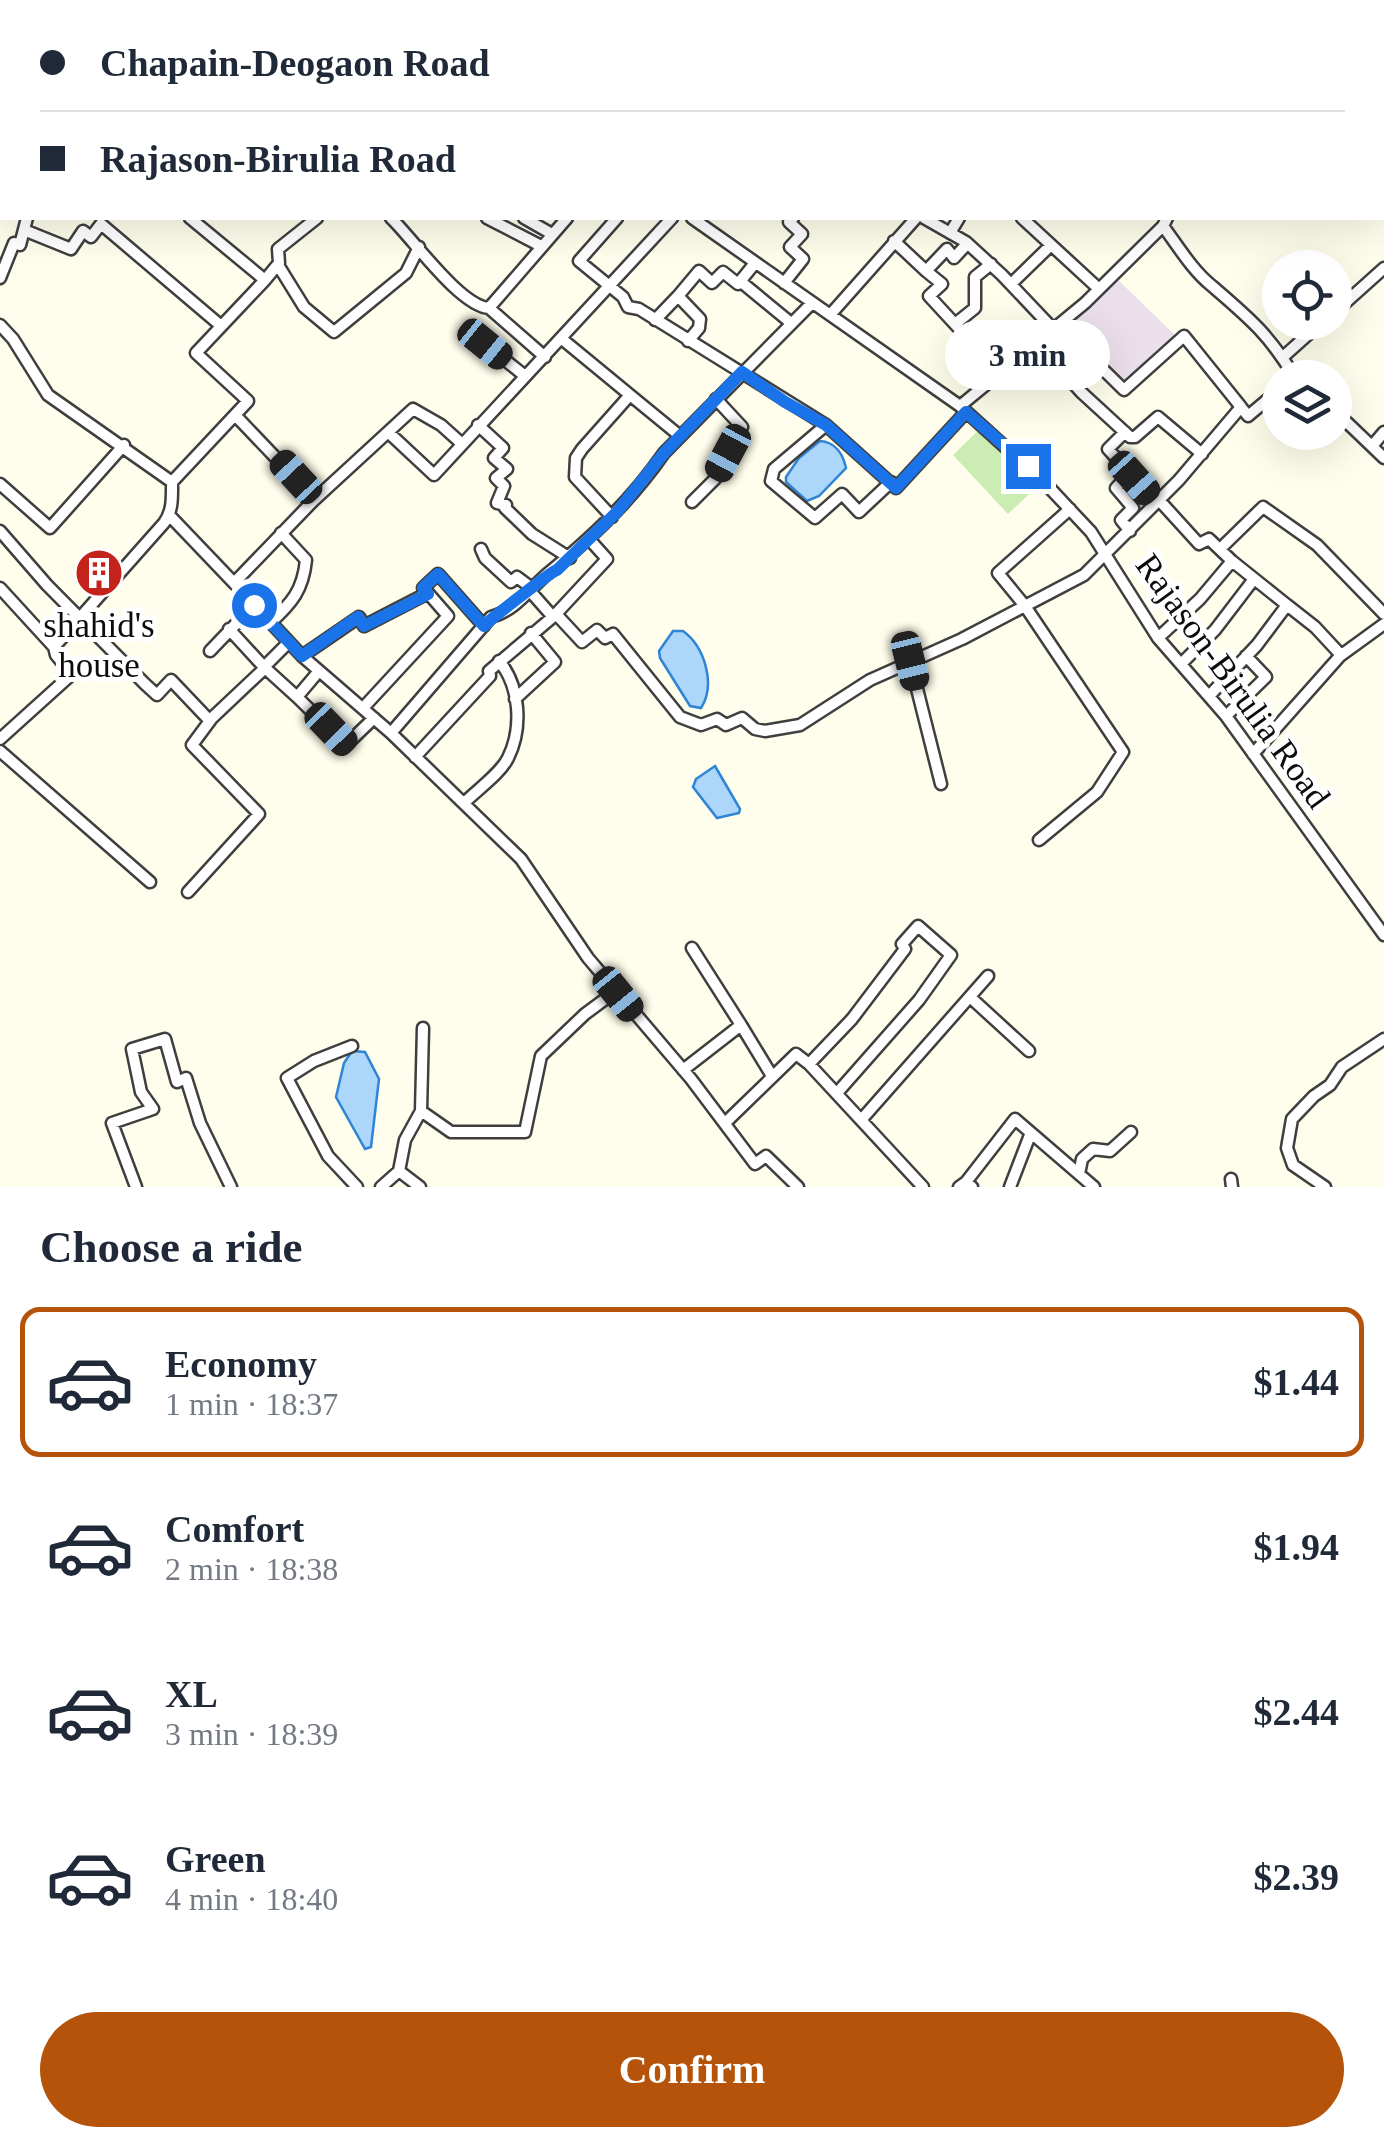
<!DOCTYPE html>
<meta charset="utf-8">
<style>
:root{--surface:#fff;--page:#f2f2f3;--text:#1f2937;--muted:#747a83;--line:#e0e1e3;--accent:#b45309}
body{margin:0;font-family:"Times New Roman",serif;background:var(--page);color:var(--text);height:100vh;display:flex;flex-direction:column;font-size:38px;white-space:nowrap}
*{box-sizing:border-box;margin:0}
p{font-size:32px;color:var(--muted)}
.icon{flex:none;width:55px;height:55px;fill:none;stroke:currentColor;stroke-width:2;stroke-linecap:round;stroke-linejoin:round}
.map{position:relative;height:1187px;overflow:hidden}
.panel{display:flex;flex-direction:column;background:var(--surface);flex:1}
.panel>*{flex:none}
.banner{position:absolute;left:0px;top:0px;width:1385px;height:220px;box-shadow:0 10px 40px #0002;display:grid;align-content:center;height:220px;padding:0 40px;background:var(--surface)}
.fabs{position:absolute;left:1262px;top:250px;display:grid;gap:20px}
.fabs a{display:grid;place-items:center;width:90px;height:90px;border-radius:50%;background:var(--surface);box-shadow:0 10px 40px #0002;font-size:50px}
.end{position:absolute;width:45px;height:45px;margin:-22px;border:12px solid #1a73e8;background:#fff;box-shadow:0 0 0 5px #fff}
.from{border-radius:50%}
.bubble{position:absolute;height:70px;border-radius:35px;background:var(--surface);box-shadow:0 10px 40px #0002;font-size:32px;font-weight:700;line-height:70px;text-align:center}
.car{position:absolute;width:30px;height:60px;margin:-30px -15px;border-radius:12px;box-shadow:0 0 8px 2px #0007;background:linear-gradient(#222 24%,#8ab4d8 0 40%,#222 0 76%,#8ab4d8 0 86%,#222 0)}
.banner b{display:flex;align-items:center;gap:35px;height:95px;font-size:38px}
.banner b+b{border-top:2px solid var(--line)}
.banner i{width:25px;height:25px;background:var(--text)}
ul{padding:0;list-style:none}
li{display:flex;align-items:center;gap:30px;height:150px;margin:0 20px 15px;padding:0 20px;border:5px solid transparent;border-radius:20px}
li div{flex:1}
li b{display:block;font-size:38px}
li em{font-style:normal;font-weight:700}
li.selected{border-color:var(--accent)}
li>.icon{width:90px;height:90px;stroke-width:1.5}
h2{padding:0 40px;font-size:45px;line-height:120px}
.primary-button{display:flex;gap:20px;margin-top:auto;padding:20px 40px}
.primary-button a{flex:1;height:115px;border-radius:60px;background:var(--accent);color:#fff;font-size:40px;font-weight:700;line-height:115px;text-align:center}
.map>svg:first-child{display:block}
</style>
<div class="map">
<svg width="1384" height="1187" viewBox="0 0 1384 1187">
<rect width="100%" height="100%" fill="#fffdeb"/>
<path fill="#ebdfec" d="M1115,277L1177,337L1125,388L1063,325Z"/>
<path fill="#cbecb2" d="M985,424L1041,483L1008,514L953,455Z"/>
<path fill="#acd6fa" stroke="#2e84d6" stroke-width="2.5" d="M820,441C835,442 843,454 846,468L819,496L807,501L786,482V477L799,458Z
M673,631H683C705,647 716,685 701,708L690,706L660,658L659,651Z
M715,766L740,809L739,813L717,818L693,787L696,779Z
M352,1051L365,1052L379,1079L371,1147L365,1149L336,1097L344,1063Z"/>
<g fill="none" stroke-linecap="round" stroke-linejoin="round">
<g stroke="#3f3f3f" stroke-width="15">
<path id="minor" d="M19,0L22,2
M193,0L198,2
M415,0L417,2
M707,0L709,2
M751,0L753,2
M916,0V2
M1144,0L1146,2
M114,2L116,0
M361,2L363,0
M512,2L514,0
M594,2L595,0
M738,2L740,0
M939,2L940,0
M1115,2L1117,0
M1343,2L1345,0
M0,22L2,24
M0,129L2,132
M391,218C413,239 460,306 489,308
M487,218L541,246
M524,218L552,234
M617,218L579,261L623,297L628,307L639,309L826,425L896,488L966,412
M692,218L960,406L1045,483L1091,532L1158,638L1226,716L1384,935
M924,218L966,242L1002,275L1054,330
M1022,218L1099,289
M1167,218L1163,226C1178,246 1192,270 1212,286C1248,317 1270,335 1295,378
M24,230L71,249L83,231L91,237L101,224L220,325
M950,233L959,218
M894,241L926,271
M967,244L954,258L947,249L926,271L942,284L929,296L1001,374
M278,265L304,307L334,332L406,273L419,247
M0,278L14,243L20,245L27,218
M265,280L279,263L278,249L317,218
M740,281L791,323
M784,283L803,259L790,247L802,234L789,222L793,218
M1011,284L1051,245
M1335,312L1384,268
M830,315L916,218
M655,320L678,296
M955,324L975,308V277L991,264
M0,325L13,339L48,395L172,482C172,497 173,511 164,523L54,647L56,655L72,674L0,739
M562,339L630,395L582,449L576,458L575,477L612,517
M688,341L699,328L700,319L678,296L699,271L712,283L723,272L738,284L755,263
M485,344L525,376
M1038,344L1081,392L1130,437H1135L1158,417L1202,454
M545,357L489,308L567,218
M1283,357L1322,322
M630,395L680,436
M960,406L1085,303L1163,226
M1241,407L1248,416L1273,395
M1335,411L1384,458
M235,415L315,499
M478,425L503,448L494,458L507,469L496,478L504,486L497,503L506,505L505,508L532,534L570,558
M826,425L774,469L771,481L815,518L842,494L859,512L891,482
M388,432L413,409L441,425L461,443
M1125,432L1108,449L1157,503
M1372,446L1384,432
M1130,473L1116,488L1133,508L1121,520L1130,531
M172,482L248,401L196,353L265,280L190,218
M0,484L50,528L124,445
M692,502L715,479L742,427L716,399
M170,516L234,583L313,501L388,432L434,475L672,218
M0,531L47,585L145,684L157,695L171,680L210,721
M481,549L485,558L511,582L517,577L533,589
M1220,549L1263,507L1317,545L1384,614
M1232,561L1287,605
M234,583L302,656L391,733L521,859L588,958L691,1079L755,1164L766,1156L798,1187
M0,588L54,647
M530,591L553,617
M428,593L423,588L438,574L484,626
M556,614L582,642L597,630L605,638L613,634L680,717L701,725L717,719L726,725L742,718L755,729L765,731L800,725L870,680L962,639L1084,575L1179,480L1241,407L1184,336L1124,390L1059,326
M270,623C292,603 303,590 306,560L281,533
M229,629L264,667
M1158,638L1200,599L1232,561L1209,539L1199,544L1159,500
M288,643L264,667L297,697
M210,651L254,605
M302,656L359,617L364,626L428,593L448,616L363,708
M910,661L941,784
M1181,664L1215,630L1254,579
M319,671L297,697L346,745L374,718
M1210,695L1257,645L1287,605L1315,627L1341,655
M515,699L555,662L531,633
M1226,716L1266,677L1246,656
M391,733L491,617C514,611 529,590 546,575C591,538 630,502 664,453L812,303
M0,751L150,882
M1253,754L1340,656L1384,624
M415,757L490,676L489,671L554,616L607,559L589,539
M464,803C477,790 500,774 508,758C523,728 520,686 499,661
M1039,840L1097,792L1123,752L1025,606L998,573L1070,509
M188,892L259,814L192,745L212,718L265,668
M692,948L741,1025
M970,997L1029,1051
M352,1046L314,1061L287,1078L328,1156L357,1187
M683,1070L741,1025L772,1076
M837,1093L919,1000L951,955L918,926L902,944L905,949L852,1019L809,1064L923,1187
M421,1111L423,1028
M862,1119L988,976
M725,1123L796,1054L809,1064
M399,1171L420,1187
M1079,1174L1082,1159L1093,1149L1110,1151L1131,1132
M1231,1179L1232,1187
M966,1182L1015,1119L1094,1187
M136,1187L112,1123L153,1109L141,1092L132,1049L165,1039L177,1082L186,1078L200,1123L231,1187
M381,1187L399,1171L405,1140L421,1111L451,1132H525L541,1056L585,1014L616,991
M959,1187L966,1182L972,1187
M1010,1187L1030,1135
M1325,1187L1293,1165L1287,1148L1292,1119L1314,1096L1330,1085L1342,1067L1384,1039"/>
</g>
<use href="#minor" stroke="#fff" stroke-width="10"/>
</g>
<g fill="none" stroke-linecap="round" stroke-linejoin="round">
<path stroke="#1a73e8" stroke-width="12" d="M254,605L302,656L358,617L364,626L428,594L423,588L438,574L484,626C488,621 552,571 557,570L617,512L664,453L742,372L785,402L826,425L896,488L966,412L1028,466"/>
</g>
<defs>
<g id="building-disc" transform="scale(2.5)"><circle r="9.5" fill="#c4231c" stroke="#fff"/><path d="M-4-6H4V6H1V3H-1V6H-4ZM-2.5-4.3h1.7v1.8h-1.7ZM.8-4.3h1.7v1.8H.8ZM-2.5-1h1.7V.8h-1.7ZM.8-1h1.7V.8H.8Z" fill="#fff"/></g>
</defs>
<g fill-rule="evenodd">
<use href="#building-disc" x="99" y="573"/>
</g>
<g text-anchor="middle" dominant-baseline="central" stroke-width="10" stroke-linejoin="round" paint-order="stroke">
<g font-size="35" fill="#0c0c0c" stroke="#fff">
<text x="99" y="625">shahid's<tspan x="99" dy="40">house</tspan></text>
</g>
<g font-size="35" fill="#0c0c0c" stroke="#fff">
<text transform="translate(1233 681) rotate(54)">Rajason-Birulia Road</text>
</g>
</g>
</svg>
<div class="fabs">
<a><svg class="icon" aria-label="locate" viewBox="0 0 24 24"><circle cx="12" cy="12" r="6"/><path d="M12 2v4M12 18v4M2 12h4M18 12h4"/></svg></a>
<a><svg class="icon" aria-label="layers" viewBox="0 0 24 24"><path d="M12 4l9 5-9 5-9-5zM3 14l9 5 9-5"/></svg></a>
</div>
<i class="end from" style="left:254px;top:605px"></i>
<i class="end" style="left:1028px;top:466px"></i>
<div class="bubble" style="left:945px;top:320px;width:165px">3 min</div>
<i class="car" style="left:485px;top:344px;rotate:129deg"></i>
<i class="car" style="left:728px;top:453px;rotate:208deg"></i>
<i class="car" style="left:296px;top:477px;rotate:317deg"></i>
<i class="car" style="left:1134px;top:478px;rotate:138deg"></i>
<i class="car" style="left:910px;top:661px;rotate:166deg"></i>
<i class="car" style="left:331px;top:729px;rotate:136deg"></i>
<i class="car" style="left:618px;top:994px;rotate:141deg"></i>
<div class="banner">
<b><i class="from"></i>Chapain-Deogaon Road</b>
<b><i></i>Rajason-Birulia Road</b>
</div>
</div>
<section class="panel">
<h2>Choose a ride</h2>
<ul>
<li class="selected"><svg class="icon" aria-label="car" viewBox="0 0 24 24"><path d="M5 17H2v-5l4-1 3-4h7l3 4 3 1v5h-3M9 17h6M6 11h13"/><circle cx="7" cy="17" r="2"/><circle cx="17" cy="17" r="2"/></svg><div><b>Economy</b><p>1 min · 18:37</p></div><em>$1.44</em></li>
<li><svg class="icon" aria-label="car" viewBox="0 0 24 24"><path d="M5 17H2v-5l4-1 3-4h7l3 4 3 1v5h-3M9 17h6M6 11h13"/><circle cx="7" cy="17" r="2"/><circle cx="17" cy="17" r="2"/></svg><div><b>Comfort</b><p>2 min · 18:38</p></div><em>$1.94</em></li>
<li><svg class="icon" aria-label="car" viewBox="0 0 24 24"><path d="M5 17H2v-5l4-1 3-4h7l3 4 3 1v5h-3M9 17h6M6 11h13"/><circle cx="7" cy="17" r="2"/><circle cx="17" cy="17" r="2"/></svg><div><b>XL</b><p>3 min · 18:39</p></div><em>$2.44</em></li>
<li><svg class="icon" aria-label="car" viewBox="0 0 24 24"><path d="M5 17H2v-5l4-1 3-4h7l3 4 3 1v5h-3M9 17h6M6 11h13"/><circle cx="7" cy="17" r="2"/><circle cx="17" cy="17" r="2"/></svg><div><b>Green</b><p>4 min · 18:40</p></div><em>$2.39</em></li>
</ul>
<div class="primary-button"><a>Confirm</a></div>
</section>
